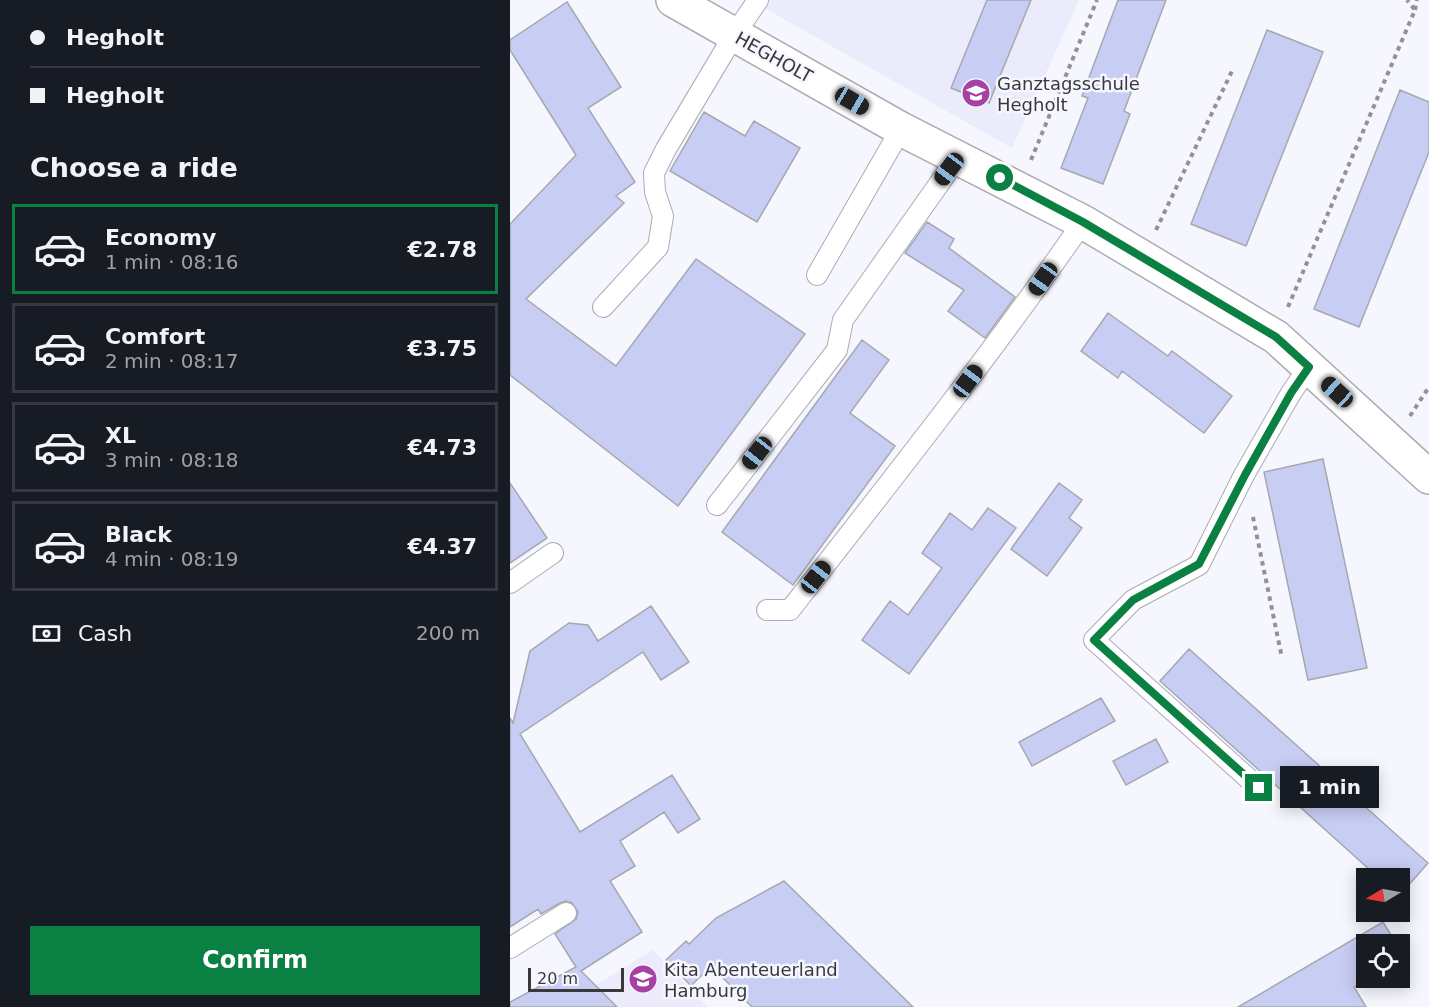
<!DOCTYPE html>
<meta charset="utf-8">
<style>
:root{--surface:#171b24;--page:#242831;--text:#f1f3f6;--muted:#9ea1a6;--line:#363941;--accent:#0b8043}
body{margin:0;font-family:"DejaVu Sans",sans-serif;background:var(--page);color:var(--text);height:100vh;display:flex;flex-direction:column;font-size:22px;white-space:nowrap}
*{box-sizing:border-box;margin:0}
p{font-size:20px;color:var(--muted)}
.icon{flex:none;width:33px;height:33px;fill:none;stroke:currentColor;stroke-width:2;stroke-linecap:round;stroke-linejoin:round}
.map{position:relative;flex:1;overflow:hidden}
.panel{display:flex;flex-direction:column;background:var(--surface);width:510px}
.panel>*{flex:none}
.guide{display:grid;align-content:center;height:132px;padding:0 30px;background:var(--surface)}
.needle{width:39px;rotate:260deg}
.tools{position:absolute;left:846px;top:868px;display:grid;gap:12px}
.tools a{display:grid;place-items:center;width:54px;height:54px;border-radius:0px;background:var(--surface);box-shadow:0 3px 15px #0003;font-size:30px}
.scale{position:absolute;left:18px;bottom:15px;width:96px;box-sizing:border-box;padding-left:6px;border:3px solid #39393d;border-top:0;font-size:16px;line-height:21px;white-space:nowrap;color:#39393d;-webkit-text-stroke:4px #f6f6ff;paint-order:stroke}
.end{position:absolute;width:27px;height:27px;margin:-14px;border:8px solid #0b8043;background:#fff;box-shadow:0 0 0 3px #fff}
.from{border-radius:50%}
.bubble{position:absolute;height:42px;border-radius:0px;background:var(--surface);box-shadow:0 3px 15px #0003;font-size:20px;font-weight:800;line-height:42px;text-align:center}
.car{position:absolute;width:18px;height:36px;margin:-18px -9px;border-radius:8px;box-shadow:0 0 4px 2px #0007;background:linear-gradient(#222 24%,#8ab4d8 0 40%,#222 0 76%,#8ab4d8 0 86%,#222 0)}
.guide b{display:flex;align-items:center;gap:21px;height:57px;font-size:22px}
.guide b+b{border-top:2px solid var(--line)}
.guide i{width:15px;height:15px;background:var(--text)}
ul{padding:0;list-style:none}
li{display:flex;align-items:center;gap:18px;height:90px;margin:0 12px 9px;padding:0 18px;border:3px solid var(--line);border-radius:0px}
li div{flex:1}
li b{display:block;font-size:22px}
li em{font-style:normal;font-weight:800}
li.active{border-color:var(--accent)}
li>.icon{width:54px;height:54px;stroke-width:1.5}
h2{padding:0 30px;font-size:27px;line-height:72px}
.pay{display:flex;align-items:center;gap:15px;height:66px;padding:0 30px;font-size:22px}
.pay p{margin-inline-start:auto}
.primary-button{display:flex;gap:12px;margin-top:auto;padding:12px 30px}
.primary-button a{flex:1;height:69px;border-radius:0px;background:var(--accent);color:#fff;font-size:24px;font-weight:800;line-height:69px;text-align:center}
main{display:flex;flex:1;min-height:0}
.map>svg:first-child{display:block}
</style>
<main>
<section class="panel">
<div class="guide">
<b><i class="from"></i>Hegholt</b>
<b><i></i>Hegholt</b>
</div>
<h2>Choose a ride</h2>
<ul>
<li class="active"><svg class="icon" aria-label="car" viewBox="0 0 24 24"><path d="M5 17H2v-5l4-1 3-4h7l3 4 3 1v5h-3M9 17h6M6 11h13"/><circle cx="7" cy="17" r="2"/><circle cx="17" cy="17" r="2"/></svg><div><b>Economy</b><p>1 min · 08:16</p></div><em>€2.78</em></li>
<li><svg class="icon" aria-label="car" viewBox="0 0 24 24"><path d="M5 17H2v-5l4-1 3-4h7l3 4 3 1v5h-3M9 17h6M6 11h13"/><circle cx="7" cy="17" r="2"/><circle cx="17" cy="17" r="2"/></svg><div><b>Comfort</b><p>2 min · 08:17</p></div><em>€3.75</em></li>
<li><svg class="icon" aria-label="car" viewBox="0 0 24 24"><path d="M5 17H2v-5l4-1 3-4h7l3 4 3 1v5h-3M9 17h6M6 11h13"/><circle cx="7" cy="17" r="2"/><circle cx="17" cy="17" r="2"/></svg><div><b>XL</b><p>3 min · 08:18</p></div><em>€4.73</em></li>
<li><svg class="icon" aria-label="car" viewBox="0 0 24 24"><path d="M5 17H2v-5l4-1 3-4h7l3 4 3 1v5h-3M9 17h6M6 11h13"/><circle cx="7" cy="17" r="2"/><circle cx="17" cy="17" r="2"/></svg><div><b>Black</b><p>4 min · 08:19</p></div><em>€4.37</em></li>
</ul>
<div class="pay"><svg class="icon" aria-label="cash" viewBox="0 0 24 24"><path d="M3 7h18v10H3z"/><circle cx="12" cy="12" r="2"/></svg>Cash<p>200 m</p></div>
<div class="primary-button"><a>Confirm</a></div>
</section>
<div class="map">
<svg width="919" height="1007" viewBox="0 0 919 1007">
<rect width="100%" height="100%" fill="#f6f6ff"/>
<path fill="#ebebfc" d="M240,0H569L502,148Z
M143,950L198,1007H49Z"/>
<path fill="#c8cdf3" stroke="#a6a8b0" stroke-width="1.5" d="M477,0H521L479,103L441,88Z
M608,0H656L614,111L620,114L593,184L551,168L578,98L572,96Z
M57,2L111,87L78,108L125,182L106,196L114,203L16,299L106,366L186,259L295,334L168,506L0,375V224L66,155L0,50V40Z
M757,30L813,52L736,246L681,224Z
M890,90L919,102V152L849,327L804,309Z
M194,112L235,136L244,121L290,148L247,222L160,171Z
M417,222L444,239L439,248L505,297L475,338L438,311L454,290L395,253Z
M598,313L658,356L662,351L722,396L694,433L612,371L608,378L571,351Z
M352,340L379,360L340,413L385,446L283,585L212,532Z
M813,459L857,668L798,680L754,472Z
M0,483L37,538L0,563Z
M549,483L572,500L559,518L572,528L537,576L501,549Z
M478,508L506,528L399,674L352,640L380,601L398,615L432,568L412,553L440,513L462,530Z
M141,606L179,662L151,680L133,652L10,734L70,832L162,775L190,819L168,833L154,812L110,841L125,866L100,881L132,932L71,971L107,1007H0V1002L66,967L45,934L66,919L68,912L62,903L56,901L50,903L31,914L28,909L0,927V718L3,723L20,651L59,623L78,625L88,641Z
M679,649L918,863L890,895V879H870L650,681Z
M591,698L605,721L522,766L509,742Z
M646,739L658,762L616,785L603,761Z
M274,881L403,1007H242L201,966L181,986L156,960L176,941L179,944L206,918Z
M873,922L887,945H856V978H859L844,987L856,1007H728Z"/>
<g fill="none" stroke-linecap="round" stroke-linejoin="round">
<g stroke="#ababb3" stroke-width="22">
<path id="lane" d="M307,275L391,129
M93,307L148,247L153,216L145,192L144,173L156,149L224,35L248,0
M207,505L327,350L333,320L448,157
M0,583L43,553
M257,610H280C380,482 481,355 573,222
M749,788L584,640L623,600L689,565L734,475L781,393L799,367
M0,948L56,913"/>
</g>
<g stroke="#ababb3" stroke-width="36">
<path id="secondary" d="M163,0L391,129L573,222L766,337L919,477"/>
</g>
<path stroke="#919197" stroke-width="4" stroke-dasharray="4.5 4.5" stroke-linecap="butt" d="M905,10L907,0
M521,160L587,0
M646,230L722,71
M778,307L905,10L897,0
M900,416L919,387
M743,517L772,658"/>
<use href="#lane" stroke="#fff" stroke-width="20"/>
<use href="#secondary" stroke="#fff" stroke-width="33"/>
</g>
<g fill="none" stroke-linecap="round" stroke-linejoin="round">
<path stroke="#0b8043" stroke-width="8" d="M490,178L573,222L766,337L799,367L781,393L735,475L689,564L623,600L584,640L749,788"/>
</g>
<defs>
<g id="school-disc" transform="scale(1.5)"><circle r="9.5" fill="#a641a6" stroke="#f6f6ff"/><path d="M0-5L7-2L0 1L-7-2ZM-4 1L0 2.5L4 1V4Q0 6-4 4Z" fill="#fff"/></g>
</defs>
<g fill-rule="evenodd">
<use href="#school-disc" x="466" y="93"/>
<use href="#school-disc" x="133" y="979"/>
</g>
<g text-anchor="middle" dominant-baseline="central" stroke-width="5" stroke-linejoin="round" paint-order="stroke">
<g font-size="18" fill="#39393d" stroke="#f6f6ff">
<text transform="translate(264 57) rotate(29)">HEGHOLT</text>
</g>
<g font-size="18" fill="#39393d" stroke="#f6f6ff" text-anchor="start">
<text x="487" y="83">Ganztagsschule<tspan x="487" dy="21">Hegholt</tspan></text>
<text x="154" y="969">Kita Abenteuerland<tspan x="154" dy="21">Hamburg</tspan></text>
</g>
</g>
</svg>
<div class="tools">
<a><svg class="needle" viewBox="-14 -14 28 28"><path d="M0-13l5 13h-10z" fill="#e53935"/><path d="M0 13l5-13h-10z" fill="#9ea1a6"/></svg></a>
<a><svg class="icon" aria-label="locate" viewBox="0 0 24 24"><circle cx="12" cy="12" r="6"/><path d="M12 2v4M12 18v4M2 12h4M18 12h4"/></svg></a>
</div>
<div class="scale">20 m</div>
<i class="end from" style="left:490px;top:178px"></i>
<i class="end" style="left:749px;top:788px"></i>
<div class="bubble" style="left:770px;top:766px;width:99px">1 min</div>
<i class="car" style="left:342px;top:101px;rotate:120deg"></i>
<i class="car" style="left:439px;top:169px;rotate:217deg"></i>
<i class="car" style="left:533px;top:279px;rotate:215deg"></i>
<i class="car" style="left:458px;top:381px;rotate:37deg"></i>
<i class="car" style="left:827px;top:392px;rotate:312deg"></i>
<i class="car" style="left:247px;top:453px;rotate:218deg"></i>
<i class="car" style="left:306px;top:577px;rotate:38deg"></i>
</div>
</main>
